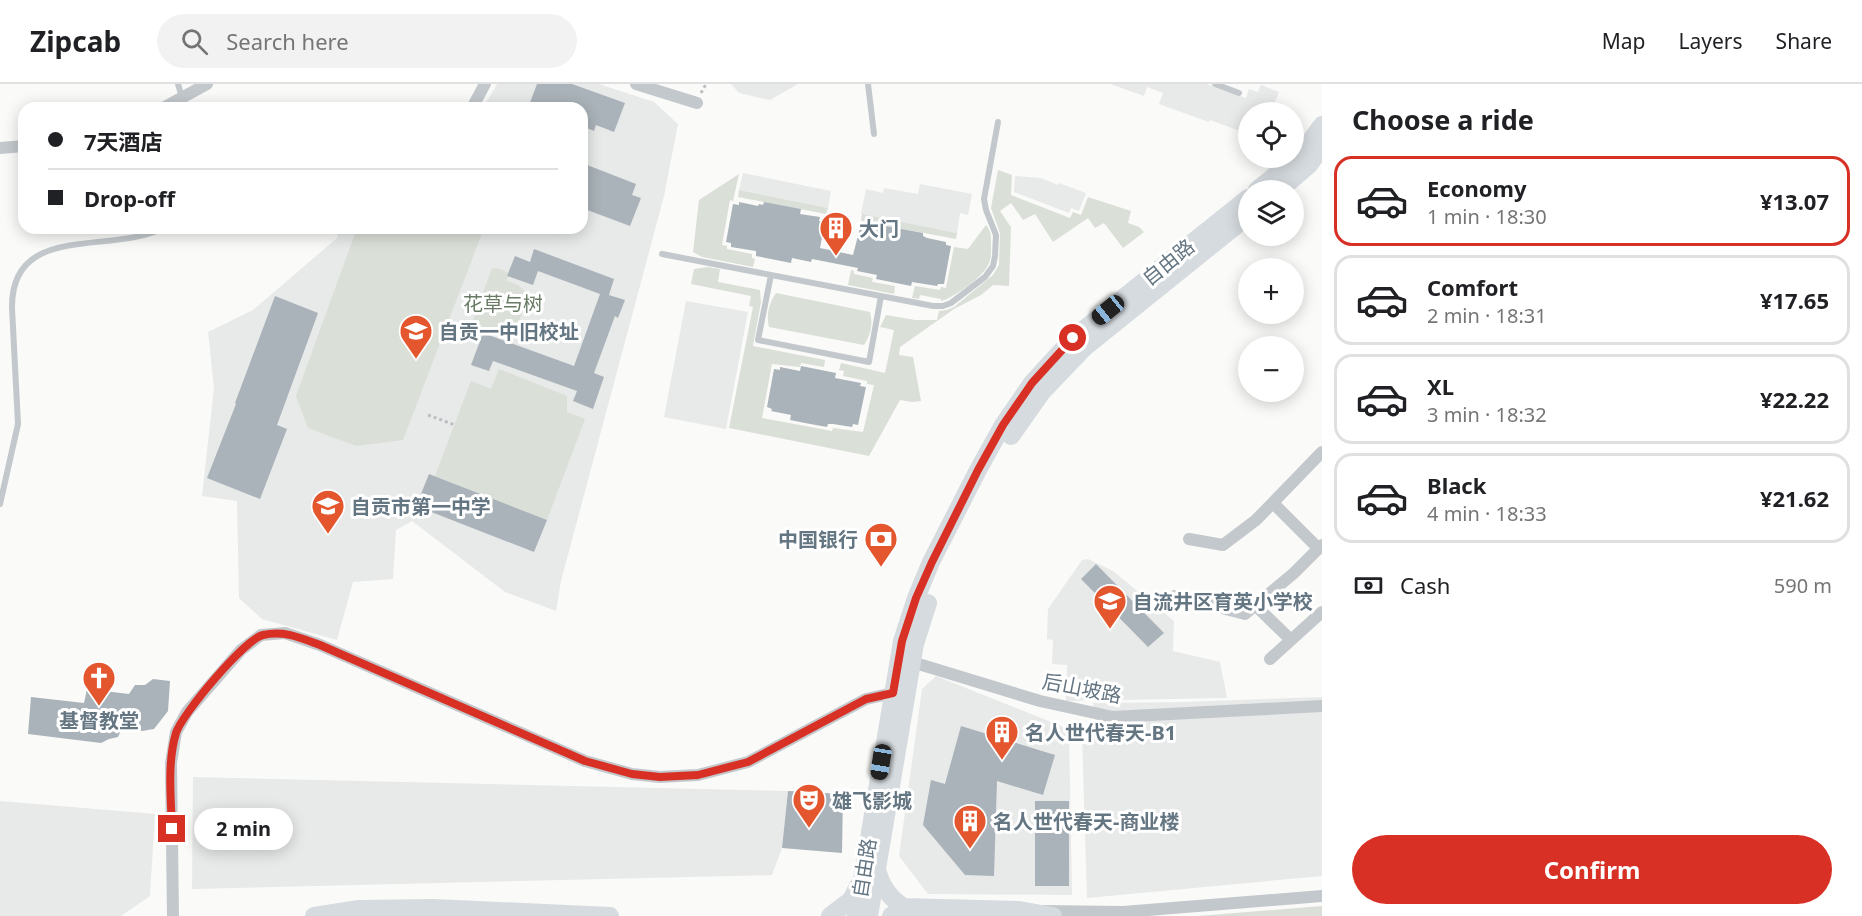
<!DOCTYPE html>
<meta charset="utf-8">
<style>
:root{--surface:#fff;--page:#f2f2f2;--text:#202124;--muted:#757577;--line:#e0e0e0;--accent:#d93025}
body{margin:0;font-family:"Noto Sans","Noto Sans SC",sans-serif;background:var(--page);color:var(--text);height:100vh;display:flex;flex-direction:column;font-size:22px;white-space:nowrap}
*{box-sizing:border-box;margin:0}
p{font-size:20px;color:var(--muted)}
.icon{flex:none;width:33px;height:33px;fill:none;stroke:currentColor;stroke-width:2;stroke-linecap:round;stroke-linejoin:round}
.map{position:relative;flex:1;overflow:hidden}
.sheet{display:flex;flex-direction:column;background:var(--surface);width:540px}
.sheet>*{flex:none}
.guide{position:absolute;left:18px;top:18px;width:570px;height:132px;border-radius:18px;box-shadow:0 3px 15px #0003;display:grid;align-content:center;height:132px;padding:0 30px;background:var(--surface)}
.tools{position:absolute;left:1238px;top:18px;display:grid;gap:12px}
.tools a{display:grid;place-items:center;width:66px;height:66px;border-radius:50%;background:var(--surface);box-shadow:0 3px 15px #0003;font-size:30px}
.end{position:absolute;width:27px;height:27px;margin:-14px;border:8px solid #d93025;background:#fff;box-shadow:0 0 0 3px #fff}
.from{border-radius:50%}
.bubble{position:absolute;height:42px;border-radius:21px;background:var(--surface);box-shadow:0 3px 15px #0003;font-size:20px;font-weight:700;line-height:42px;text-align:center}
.car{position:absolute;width:18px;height:36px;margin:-18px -9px;border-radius:8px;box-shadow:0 0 4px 2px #0007;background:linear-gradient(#222 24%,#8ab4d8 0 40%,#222 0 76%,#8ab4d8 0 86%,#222 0)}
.guide b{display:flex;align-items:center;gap:21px;height:57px;font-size:22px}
.guide b+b{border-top:2px solid var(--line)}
.guide i{width:15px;height:15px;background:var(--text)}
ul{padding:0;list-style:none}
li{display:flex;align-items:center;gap:18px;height:90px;margin:0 12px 9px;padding:0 18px;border:3px solid var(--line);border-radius:18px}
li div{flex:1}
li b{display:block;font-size:22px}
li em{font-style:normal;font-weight:700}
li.current{border-color:var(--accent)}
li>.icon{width:54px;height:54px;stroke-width:1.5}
h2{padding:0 30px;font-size:27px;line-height:72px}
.pay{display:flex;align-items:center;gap:15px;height:66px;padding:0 30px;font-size:22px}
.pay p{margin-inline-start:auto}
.button{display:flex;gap:12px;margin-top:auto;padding:12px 30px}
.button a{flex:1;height:69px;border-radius:36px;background:var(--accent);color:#fff;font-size:24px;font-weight:700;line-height:69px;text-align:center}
header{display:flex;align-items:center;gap:36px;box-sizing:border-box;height:84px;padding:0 30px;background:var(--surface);border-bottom:2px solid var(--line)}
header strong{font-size:28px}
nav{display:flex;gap:33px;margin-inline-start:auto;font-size:21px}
.search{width:420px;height:54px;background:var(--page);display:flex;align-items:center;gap:15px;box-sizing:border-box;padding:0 21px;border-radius:33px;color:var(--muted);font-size:22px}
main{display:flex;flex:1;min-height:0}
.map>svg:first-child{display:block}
</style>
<header>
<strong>Zipcab</strong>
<div class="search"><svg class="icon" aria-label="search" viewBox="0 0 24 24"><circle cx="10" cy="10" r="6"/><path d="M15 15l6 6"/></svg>Search here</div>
<nav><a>Map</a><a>Layers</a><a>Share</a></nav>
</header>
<main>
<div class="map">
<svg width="1322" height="832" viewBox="0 0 1322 832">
<rect width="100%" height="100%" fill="#fafaf8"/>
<path fill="#e8e9e9" d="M497,0H599L654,18L678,40L664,112L561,497L556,527L505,508L412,437L396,446L393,495L353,498L337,556L262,535L239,514L237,417L202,412L214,304L208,248L253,226L337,154L340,144H582V24H483Z
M731,0H798L770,16L739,9Z
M1110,0H1206L1246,14L1249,5L1258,8L1261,1L1279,8L1271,28H1248V50L1210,36L1209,38L1159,20L1163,9L1147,3L1144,12Z
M743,89L831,107L828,124L739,106Z
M1015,92L1041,94L1058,101L1059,99L1086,109L1079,127L1071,124L1069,129L1014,108Z
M920,100L972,110L968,131L960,129L957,149L861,130L866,105L883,109L884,104L918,110Z
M686,217L748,228L726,345L664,333Z
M1088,475L1113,487L1174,537L1173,567L1220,578L1227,614L1066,617L1067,581L1052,580L1053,556L1047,555L1048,525L1082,476Z
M936,592L1069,645L1072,811L928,810L899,772L922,605Z
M1322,613V792L1087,814L1082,651L1097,650L1093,619L1183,618Z
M193,693L788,707L782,764L772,791L192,805Z
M0,717L155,730L150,812L121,832H0Z"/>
<path fill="#dadfd7" d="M998,86L1012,91L1011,111L1070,134L1073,128L1081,131L1088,113L1131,127L1128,139L1139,143L1144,148L1123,164L1104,139L1095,144L1088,134L1053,158L1035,130L1023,136L1011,119L1000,127L1011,143L1009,202L993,201L981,211L954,225L900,263L899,271L913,273L921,317L912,318L900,316L869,372L729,344L753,223L749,222L751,212L691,200L694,185L708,183L720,185L718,198L760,206L761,218L753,262L825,276L824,283L801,279L800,283L772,280L762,334L832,347L833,344L863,348L874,301L867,300V297L843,292L844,287L839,286L841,279L885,289L894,246L880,243L886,231L915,236H937L939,227L947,226L954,223L993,191L999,181L1000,149L991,124Z
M739,90L733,117L730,116L722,161L727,162V165L752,170V174L755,175L753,183L702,173L693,168L699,116Z
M739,106L828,124L826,130L738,113Z
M862,130L957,149L956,155L861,137Z
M986,141C991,147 991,151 991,159C991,167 992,175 987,183C981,194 953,214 941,217V215L920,211L919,215L912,214L915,202L940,206L941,203L946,204L954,163L968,165Z
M357,144H484L403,356L356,362L308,344L296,312Z
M492,184L500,185L508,189L507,197L518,201L530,212L518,239L509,253L472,239Z
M851,186L854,187V190L873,194L872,198L895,202L894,210L848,201Z
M776,209L870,228C873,239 871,251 864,261L769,243C766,231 769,219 776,209Z
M499,285L567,312V328L585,335L547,436L435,392L471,297L491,305Z
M1322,822V832H1198Z"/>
<path fill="#aab3b9" d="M537,0H572L625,19L614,48L596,41L594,47L582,42V24H528Z
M582,79L636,100L632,111L641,114L630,142L582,124Z
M739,118L758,122L759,120L763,121L764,118L801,125L800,130L820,133L819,137L825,138L820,164L853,171L860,144L865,145V143L885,146L886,142L923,149V152L927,154L946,158V161L951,162L944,200H938L937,202L912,198L911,202L876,195L877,191L857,187L858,184L812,175L811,178L792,174L791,179L756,172V167L731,163V159L726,158L733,120L739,121Z
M534,165L614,195L609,211L625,216L618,234L615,232L594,289L604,293L593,325L573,317L577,307L493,277L489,287L471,281L483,249L574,282L600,210L538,187L533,201L507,192L515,172L530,178Z
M275,212L318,229L277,341L287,345L260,415L207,394L236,320L235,319Z
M801,282L836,289L835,294L861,299L860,302L866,303L858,341L853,340L852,343L833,340H828L827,343L805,339L790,336L791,331L771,327L772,325L767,323L774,285L780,286V283L800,287Z
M429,390L547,436L534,468L416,422Z
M1096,480L1164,549L1148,563L1081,495Z
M153,595L170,597L168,627L154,645L142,647L121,646L118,653L109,655L101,659L28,650L31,613L84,619L87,605L129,610L135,601H145Z
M961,642L1055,671L1043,711L997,697L994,792L965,791L923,741L931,696L945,700Z
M788,707L843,710L842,769L782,764Z
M1035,717H1069V802H1035Z"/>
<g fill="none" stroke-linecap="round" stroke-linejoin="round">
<path stroke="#bbbfc2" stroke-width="3" stroke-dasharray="3 3" stroke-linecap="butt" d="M701,9L706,0
M428,331L455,341"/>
<path stroke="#c3c8cc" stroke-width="6" d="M178,0L182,13
M868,0L874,50
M1215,0L1239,9
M662,170L933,222H943L951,219L985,193L993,182L995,172L996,151L986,126L984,115L998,38
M771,191L758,256L869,278L881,212
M0,420L18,340L12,224C11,138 110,171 163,144"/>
<path stroke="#c3c8cc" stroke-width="12" d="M636,0L697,19
M163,24L207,0
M472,24L485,0
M0,64L24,62
M1273,419L1318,464
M1189,455L1223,461L1256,436L1322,368
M1175,512L1245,530L1294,489L1322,461
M1255,521L1291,556
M1270,575L1322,528
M912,578L1040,617L1113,633L1322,622
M1044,827L1123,828L1322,812
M173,832L171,679L176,648L187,628L241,566L261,551L285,549L320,561L585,677L632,690L660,693L698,691L748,678L866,615L893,609"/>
<path stroke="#d6dbdf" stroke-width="18" d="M1257,106L1300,71L1322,41
M1280,106L1309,81L1322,63
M1011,352L1042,308L1084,264L1248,132
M877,785C881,802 889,814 904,823L891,832
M904,823L1019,826L1053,832
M314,832L359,825L434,824L610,832
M830,832L851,816L858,802
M856,832L902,557L916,514L931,478L978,386L1003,341L1032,299L1073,254L1248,114
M869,832L915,560L928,519"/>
</g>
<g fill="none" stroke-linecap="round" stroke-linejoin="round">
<path stroke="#d93025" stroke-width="8" d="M172,745C171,714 167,679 176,649C182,630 245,555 263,551C284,546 301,554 320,561L585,677L632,690L660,693L698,691L748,678L866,615L893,609L902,557L916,514L932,478L978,386L1003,341L1032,299L1073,254"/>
</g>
<defs>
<g id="building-pin" transform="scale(1.725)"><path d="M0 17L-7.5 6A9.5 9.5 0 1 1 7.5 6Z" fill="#e4572e" stroke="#fff"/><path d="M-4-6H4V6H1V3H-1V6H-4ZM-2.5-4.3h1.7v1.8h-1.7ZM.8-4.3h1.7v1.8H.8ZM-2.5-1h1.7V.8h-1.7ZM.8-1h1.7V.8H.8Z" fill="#fff"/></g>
<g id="school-pin" transform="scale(1.725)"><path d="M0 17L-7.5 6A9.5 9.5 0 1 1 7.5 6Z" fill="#e4572e" stroke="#fff"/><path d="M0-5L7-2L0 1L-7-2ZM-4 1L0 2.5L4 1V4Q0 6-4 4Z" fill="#fff"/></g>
<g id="bank-pin" transform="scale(1.725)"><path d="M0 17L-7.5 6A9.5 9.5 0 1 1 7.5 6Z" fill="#e4572e" stroke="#fff"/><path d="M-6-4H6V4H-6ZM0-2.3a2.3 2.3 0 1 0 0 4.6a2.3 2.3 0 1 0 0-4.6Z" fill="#fff"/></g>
<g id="church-pin" transform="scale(1.725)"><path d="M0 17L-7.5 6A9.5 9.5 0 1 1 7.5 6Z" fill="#e4572e" stroke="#fff"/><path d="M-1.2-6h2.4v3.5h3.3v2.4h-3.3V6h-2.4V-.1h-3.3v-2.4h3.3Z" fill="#fff"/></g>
<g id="theatre-pin" transform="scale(1.725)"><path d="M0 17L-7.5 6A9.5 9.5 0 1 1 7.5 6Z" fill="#e4572e" stroke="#fff"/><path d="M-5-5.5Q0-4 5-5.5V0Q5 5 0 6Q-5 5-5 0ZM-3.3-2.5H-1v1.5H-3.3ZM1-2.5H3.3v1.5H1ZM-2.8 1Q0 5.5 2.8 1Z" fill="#fff"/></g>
</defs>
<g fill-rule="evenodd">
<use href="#building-pin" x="836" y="144"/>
<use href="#school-pin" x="416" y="247"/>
<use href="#school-pin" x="328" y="422"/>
<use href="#bank-pin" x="881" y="455"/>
<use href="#school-pin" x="1110" y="517"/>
<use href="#church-pin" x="99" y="594"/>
<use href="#building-pin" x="1002" y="648"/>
<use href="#theatre-pin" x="809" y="716"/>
<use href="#building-pin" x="970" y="737"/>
</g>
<g text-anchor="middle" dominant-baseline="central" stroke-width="6" stroke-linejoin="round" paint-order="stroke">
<g font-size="20" font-weight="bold" fill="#657683" stroke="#fff" text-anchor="start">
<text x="859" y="144">大门</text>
<text x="439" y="247">自贡一中旧校址</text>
<text x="351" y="422">自贡市第一中学</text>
<text x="858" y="455" text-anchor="end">中国银行</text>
<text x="1133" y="517">自流井区育英小学校</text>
<text x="99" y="636" text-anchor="middle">基督教堂</text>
<text x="1025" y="648">名人世代春天-B1</text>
<text x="832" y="716">雄飞影城</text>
<text x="993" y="737">名人世代春天-商业楼</text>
</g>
<g font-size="20" fill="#657683" stroke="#fff">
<text transform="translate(1168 178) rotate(-39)">自由路</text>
<text transform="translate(1082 604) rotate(11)">后山坡路</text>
<text transform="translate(864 784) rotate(-81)">自由路</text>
</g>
<g font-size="20" fill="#687a64" stroke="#fff">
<text x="503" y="219">花草与树</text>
</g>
</g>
</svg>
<div class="tools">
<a><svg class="icon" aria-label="locate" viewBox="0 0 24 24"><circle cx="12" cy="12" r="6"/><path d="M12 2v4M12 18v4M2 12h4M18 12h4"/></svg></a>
<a><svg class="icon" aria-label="layers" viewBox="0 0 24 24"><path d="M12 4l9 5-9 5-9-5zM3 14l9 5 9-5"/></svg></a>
<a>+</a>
<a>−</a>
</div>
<i class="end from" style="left:1073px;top:254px"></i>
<i class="end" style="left:172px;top:745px"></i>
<div class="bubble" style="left:194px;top:724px;width:99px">2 min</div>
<i class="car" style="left:1108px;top:226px;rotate:231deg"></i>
<i class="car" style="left:881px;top:678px;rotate:189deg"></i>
<div class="guide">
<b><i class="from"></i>7天酒店</b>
<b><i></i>Drop-off</b>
</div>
</div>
<section class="sheet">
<h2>Choose a ride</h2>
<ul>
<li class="current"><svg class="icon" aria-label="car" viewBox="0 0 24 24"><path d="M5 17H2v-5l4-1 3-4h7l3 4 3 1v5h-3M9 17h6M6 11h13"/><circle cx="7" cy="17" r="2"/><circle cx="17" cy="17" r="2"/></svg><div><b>Economy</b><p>1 min · 18:30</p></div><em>¥13.07</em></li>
<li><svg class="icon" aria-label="car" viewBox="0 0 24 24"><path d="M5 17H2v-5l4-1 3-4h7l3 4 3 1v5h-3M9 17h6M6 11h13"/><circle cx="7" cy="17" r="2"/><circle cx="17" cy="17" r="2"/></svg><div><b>Comfort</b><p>2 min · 18:31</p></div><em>¥17.65</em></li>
<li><svg class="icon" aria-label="car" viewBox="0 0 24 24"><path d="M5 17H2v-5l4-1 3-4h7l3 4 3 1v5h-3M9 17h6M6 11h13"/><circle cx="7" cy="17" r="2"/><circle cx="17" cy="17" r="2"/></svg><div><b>XL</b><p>3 min · 18:32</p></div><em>¥22.22</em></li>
<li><svg class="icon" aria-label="car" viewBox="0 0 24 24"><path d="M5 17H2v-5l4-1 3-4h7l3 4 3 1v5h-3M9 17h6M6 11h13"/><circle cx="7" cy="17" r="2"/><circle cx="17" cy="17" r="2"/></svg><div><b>Black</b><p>4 min · 18:33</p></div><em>¥21.62</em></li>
</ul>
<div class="pay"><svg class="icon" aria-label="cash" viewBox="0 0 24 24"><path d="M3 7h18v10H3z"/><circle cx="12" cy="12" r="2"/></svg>Cash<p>590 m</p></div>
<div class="button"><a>Confirm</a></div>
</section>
</main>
